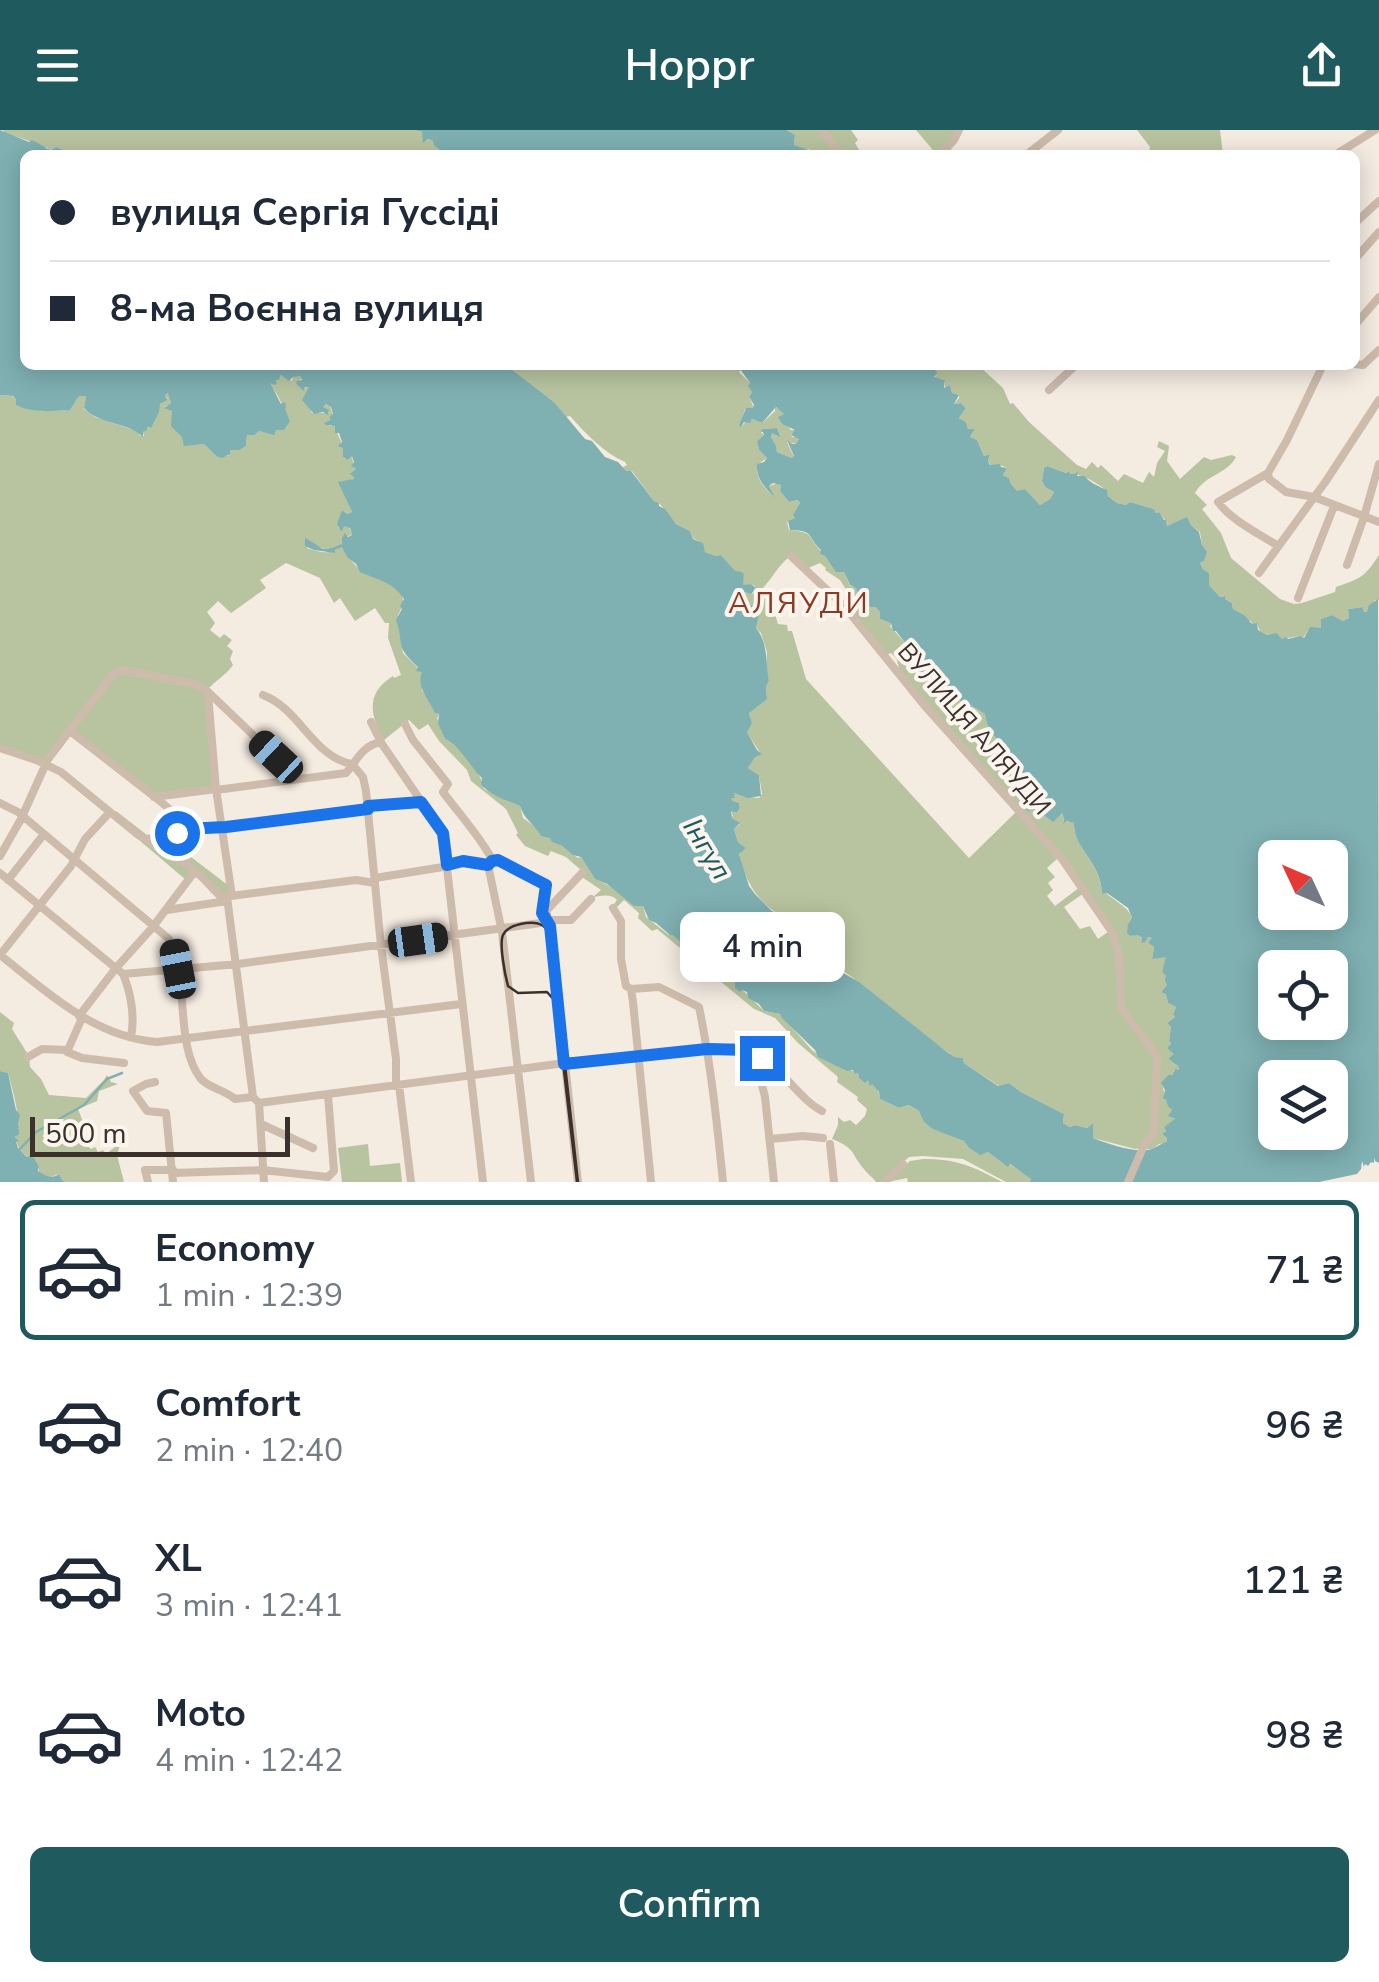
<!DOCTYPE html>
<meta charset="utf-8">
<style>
:root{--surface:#fff;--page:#f6f6f7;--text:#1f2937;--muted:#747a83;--line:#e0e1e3;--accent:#1f5a5e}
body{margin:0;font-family:"Nunito Sans",sans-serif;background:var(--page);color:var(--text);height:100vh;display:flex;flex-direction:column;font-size:38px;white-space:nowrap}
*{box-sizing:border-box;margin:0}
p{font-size:32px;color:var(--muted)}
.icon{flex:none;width:55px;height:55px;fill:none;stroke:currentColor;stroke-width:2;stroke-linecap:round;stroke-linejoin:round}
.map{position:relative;height:1052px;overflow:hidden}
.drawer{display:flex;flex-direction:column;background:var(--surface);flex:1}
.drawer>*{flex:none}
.guide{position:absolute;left:20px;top:20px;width:1340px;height:220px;border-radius:15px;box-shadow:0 5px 25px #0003;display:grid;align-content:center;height:220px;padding:0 30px;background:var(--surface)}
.needle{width:65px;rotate:314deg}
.fabs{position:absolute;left:1258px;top:710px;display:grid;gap:20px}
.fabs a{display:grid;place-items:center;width:90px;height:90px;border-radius:15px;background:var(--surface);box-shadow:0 5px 25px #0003;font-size:50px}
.scale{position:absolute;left:30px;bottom:25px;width:260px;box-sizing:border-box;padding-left:10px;border:5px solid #3b302b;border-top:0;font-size:28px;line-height:35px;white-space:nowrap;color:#3b302b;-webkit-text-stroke:8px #fbf5ee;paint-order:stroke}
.end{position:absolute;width:45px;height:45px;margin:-22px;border:12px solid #1a73e8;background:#fff;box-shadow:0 0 0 5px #fff}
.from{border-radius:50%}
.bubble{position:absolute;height:70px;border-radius:15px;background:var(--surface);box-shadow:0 5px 25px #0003;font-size:32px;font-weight:600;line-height:70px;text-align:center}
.car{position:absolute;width:30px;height:60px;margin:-30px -15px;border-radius:12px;box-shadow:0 0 8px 2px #0007;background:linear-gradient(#222 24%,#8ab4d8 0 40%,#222 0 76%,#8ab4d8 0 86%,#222 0)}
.guide b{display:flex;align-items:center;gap:35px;height:95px;font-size:38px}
.guide b+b{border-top:2px solid var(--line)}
.guide i{width:25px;height:25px;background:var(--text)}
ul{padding:18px 0 0;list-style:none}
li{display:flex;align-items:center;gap:30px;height:140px;margin:0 20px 15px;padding:0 10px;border:5px solid transparent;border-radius:15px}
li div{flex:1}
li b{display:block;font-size:38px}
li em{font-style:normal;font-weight:600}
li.active{border-color:var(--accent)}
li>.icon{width:90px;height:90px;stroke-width:1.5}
.button{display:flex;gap:20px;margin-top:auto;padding:20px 30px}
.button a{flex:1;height:115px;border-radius:15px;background:var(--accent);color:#fff;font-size:40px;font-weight:600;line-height:115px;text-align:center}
header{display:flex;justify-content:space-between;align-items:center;height:130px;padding:0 30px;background:var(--accent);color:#fff;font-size:45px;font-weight:600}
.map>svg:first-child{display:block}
</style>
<header><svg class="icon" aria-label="menu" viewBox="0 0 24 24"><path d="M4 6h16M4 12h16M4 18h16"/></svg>Hoppr<svg class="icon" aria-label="share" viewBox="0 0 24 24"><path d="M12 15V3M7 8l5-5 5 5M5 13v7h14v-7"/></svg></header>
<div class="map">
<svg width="1379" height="1052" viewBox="0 0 1379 1052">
<rect width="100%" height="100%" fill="#f4ebe1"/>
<path fill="#b8c4a0" d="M3,0H414L422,2L426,11L428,9L433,11L446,25H77L56,17L49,20L47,17L45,18C33,11 19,8 5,3Z
M787,0H821L839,25H803L810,19L805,20L794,15L795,5Z
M824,0H851L858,10L855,13L862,25H841Z
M916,0H958L937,25Z
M1137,0H1220L1223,25H1140L1149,22L1150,17Z
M506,235L745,236L739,242L750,253L749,256L752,262L749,267L754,278L745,279L740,295L742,296L746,291L750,292L752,289L762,293L775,281V277L783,281L784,284L779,287L782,294L787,295L791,300H798L791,304L792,307H797L799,310L796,314L787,312L794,327L792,328L777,322C776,314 770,310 771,302L781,306L777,298L762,299L761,302L764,305L757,311L759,320L767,328L757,335C756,349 764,358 774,367L769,356L778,353L781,355L780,361L789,372L799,370L800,373L794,384L795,388L787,392L789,400C816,403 806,405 821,421V424L825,426L831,434H833L836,441L844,442L850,456L856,457L858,464L870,477H875L881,483L880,489L892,493L890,496L906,514L904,520L919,536L924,549L934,553L936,549L938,550L945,566L967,573L985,584C986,596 994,610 1006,614L1010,624H1013L1011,630L1024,635L1018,641L1013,642L1018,660L1015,663L1027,671V681L1035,680L1052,691L1062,683L1064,689L1063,693L1069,691L1074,693C1073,718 1101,732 1102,764L1106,763C1115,771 1125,775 1132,786L1128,794V804L1131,806L1138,804L1142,809L1141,813L1148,807L1153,808L1148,813L1154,817L1152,829L1164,826L1167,827L1162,842L1166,845L1167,855L1161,862L1166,863L1168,873L1176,877L1173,883L1175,887L1167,893L1171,897L1169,911L1171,915L1167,918L1174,922V925L1168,929L1178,936L1179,941L1174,940L1172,945H1168L1162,953L1165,966L1163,969L1166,970L1172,980L1169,986L1176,990L1164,997L1166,1001L1162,1004L1167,1008V1013L1159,1014L1153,1019H1143L1156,1000L1158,923L1122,878L1120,825L1113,801L1063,728L934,582C921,565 899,550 897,529L891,523L886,525L856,490L849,475L852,469L840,450L825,440L826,438L820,433L806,439L789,427C777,437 772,449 761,460L772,476L778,494L787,495L788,501H792L806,549L969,728L1017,681L1059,727L1047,738L1055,747L1048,753L1053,760L1047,766L1055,776L1080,757L1084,763L1064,777L1080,799L1090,796L1098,809L1109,801L1114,808L1118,825L1119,879L1155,926L1153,1001L1140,1018L1135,1019L1093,1008V993L1087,998L1075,995L1070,997L1063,993L1064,984L1021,962L1009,953L999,956L964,933L963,928L955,927C923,906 892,880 862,855C834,833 803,813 777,787V783C755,769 744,748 739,723L746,718L738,712L734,699L740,694L731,687L733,686L731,681L737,683L740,677L739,673L731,672V668L735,667L733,663C743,663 749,668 759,668L762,664L759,645L748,638L755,626L761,624L746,601L752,593L749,583L750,581L767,568L766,557L769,551L766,539L767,522L761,503L756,498L760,482C753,473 747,475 740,464L743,460L752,464L755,461V456L751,454L745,456L742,455L744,444L735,442L721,425L716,426L705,422L702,413L693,408L690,401L676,394L659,373L654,371L632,341L626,342L623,337L627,335L625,332C603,322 586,304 570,286L566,287L554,272Z
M931,235H978L1003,258L1010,274L1013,273L1029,292L1077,335L1086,339L1092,332L1098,338L1101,335L1118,351L1124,344L1143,353L1149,342L1154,347L1157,333L1165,321L1157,317L1159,311L1169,316L1167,331L1180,349L1204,327L1211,330L1232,325L1236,327C1226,345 1206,344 1195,363L1207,375L1202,379L1221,403L1231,428L1280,469L1294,474L1302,473L1335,462L1336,457C1361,448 1364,448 1379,425V470H1375L1367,482H1364L1363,477L1348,479L1349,488L1343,491L1332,485L1321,489V498H1310L1302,509L1300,506L1282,509L1277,503L1271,506L1260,501L1257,494H1252L1251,491H1247L1243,485L1233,479L1232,473L1225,469L1226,466L1220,467L1209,455V443L1203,439L1200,433L1204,431L1206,422L1202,415L1200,402L1191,395L1187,388L1167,396L1166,391L1158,382L1156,383L1154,379L1130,372L1126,375L1117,373L1108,366L1106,360C1095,352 1083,344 1070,344L1068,341L1066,343L1047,336L1044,338L1042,351L1045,357L1054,362L1050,369L1040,375L1025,359L1017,362L1011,354L1009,348L1003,345L1007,338L1000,335H991L988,332L990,324L984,326L977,310L970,307L975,299H968L966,292L959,288L966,278L961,273L954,274L959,268V265L952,263L950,255L945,258V250L934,248L938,243Z
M281,245L292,251L293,247L298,245L302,248L296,254L304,260L307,256L309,257L304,272L308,275L312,283H330L323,277L325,274L330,276L333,285H331V289L327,292L329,296H335C337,306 346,316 343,327L345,329L352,326L354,338L356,339L354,349L344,352L341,357L352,382L347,384L342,380L338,397L340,400L344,395L349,397L352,405L344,407L342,414L330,421L319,417L309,410L307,418C322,423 330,425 342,416C347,424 356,440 367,444C385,452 415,458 398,485L403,523L418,538L417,541H422V560L435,582L439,585L437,588L445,609C462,618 480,639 484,659L520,676L523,688L537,698L541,706L550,707L553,712L562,716L578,728L581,727L595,749C611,755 626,769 643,776L646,787L669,805L673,804L686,817L697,822L706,831L718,836L764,881L780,884L811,919L823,929L858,943L861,950C872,952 879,957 880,969L899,978L909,975L919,981L934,998L964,1011L969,1018L979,1024L988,1022L1007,1036L1009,1034L1031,1048L1029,1052H1006L963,1029L923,1026L909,1027L882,1052H876C873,1047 867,1044 864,1039C850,1023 857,1019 832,1009L838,995V987L844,992L850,990L856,995L865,986L867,979L857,970L858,967L837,952L838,947L798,913L775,888L754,879L657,799L652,801L638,788L639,783L624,770L615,779L612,777L617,770C611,763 601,766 593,767L601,760L582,747V741L566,727L551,721L548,726L525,716L516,705L518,703L506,679L471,651L467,640L439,611L428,594L419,600L409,590L384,610C370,586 365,563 393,546L394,548L401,545L388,508L389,493H385L375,478L355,491L340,468L334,473L320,448L286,433L260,450L266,458L231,483L218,471L207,482L215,493L210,500L220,508L224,504L232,510L227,516L233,521L230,529L233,535C226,545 215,551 206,561L214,657L157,665L69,600L45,632L0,617V265L12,266L16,270L17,275C27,280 54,282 65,280L69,281C74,276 75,270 80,266H86L84,279L95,287L137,301L141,306H144L143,302L152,295L160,274L167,268L164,265L168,263L170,265L171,274L164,277L172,281C177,295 178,306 189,315L204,314L216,326H228L230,320H240L246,316L247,305H255L259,301L270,303L290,291L278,266L270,255V252L277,254L276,250H279Z
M116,681L147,705L184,697L176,706L178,717L225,753H229L228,764H222L195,739L186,750L112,687Z
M0,882L14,893L12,899L29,926L30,937L41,949L49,965L86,968L104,950L107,945L111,952L118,954L99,961L97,971L78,979L85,997L75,1001L78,1008L91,1019L95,1017L98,1022L103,1020L106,1024L121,1012L117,1025L124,1052H68L63,1051L59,1044L48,1048L39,1042V1037C32,1028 21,1025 17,1014C14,1006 18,999 18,990C17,975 12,957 8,943L0,941Z
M368,1014L370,1036L400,1033L402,1052H342L338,1018Z
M923,1029C956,1029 973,1036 1002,1052H908L907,1048L887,1052L910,1031Z"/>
<path fill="#7fb0b2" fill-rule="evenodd" d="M0,0L29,12L32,10L50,20L56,17L77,25H25V235H506L554,272L585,309L592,311L605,327L618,332L626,341H631L654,371L659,373V376L665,379L676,394L690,401L693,409L703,413L705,422L716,426L721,425L735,441L742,442L744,444L743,455L751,454L756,458L751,464L743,461L740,464C747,475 754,474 760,482L756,498C769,514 765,532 769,551L766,557L767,569L749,583L752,593L747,602L757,620L762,624L755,627L748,638L759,645L761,666L748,668L734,663L735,668H731L732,671L739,673L740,677L737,683L731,681L732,688L740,693L734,699L738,712L746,718L739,724L749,756L755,764L772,781L777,783V787L796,806L845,844L859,852L947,922L955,927L963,928L964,933L998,956L1009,953L1021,962L1064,984L1063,993L1070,997L1075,995L1087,998L1093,993V1008C1109,1014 1136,1024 1152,1019C1157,1017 1161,1013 1167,1012V1008L1162,1004L1166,1001L1164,997L1175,989L1168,986L1172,980L1168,976L1166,970L1163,969L1165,960L1161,953L1168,945H1172L1175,939L1179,940L1178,936L1168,929L1174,924L1167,918L1171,914L1169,911L1171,897L1167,893L1175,887L1173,884L1176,877L1168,873L1166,864L1161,862L1167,855L1165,850L1166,846L1162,842L1166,827L1152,829L1154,817L1148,813L1152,808L1148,807L1145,812L1141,813L1142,808L1138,805L1130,806L1127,803L1128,794L1132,787L1128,778L1107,763L1102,764C1101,731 1073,719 1074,693L1067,691L1063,694L1064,689L1062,683L1053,692L1036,680L1027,681L1026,671L1015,663L1018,660L1013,641H1018L1023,635L1011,630L1013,624H1010L1006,614C994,610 986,596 985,584L967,573L945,566L938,550L936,549L934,553L924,549L919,536L904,520L906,514L896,501H893L891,493L880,489V482L875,477H870L858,464L856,458L850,455L844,442H836L825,426L820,424L821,420C806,406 816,401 790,400L788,391L795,388L793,385L800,373L798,370L789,372L780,361L781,355L773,353L769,356L775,368C765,358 756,349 757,334L764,332L767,328L759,320L757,311L764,305L763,302H761L762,299L777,298L781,307L772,303L771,307L776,316L777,322L792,328L794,326L787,310L792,314H796L799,309L791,305L795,300L782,294L778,287L784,284L776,277L762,293L752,289L750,293L744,292L741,297L739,295L746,278H753L754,275L749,267L752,262L748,256L750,253L740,239H743L744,235H931L938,243L934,247L945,250L944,258L950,255L952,263L959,265L954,274L961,273L966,278L959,288L966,292L968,299H975L970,307L977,310L984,326L990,324L988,332L990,335L1000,334L1001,337L1007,338L1003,345L1009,348L1011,354L1017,361L1025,359L1040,375L1050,369L1054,362L1045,357L1042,351L1044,338L1047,336L1066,343L1069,341L1070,344H1075L1078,341L1077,346H1085C1088,352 1100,357 1107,360L1108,366L1117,373L1126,375L1130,372L1154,379L1156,383L1159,382L1164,390H1166L1167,396L1187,387L1191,395L1199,402L1202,415L1207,422L1204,431L1200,433L1203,439L1209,443V455L1220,467L1226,466L1225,469L1232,473L1233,479L1244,485L1252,494L1257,493L1258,500L1268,505L1277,503L1282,509L1286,507L1288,509L1300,506L1304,508L1310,497L1321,498V489L1332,485L1343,491L1349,488L1348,479L1363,477L1364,482H1367L1369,475L1378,469L1379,1033L1375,1031L1374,1027V1033L1371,1032L1368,1036L1365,1034L1364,1037L1362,1031L1361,1039L1357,1044L1319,1052H1029L1031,1049L1010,1034L1008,1037L988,1022L980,1025L969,1018L964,1011L933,999L924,992L919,981L909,975L899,978L880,969L879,962L872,954L870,956L868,951L865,953L859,948L858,943L855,944L853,940L847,941L818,927L815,920L782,888L780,884L764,881L759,874L748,868L747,862L742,860L740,862L735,858V853L727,845H722L718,836H711L697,822L686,817L673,805H670L656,793L649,790L643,776H634L607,754L595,749L581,727L573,725L562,716L552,712L550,708L541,706C534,693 525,691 520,676C508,670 491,667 481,654L482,648C469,636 461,616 445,609L438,593L439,584L435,583C428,569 416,556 422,542L416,541L418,537C394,515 405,517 396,490L402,479L400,476L404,469C393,452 378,450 360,442L356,434L347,427L342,417L335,420V423L314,420L305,416V408C326,418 318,424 342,414V408L345,403L348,407L352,405L350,398L344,396L342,401L340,400L337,394L342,380L347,384L352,382L338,352L354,349V347L350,344L356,339L351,336L354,332L352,326L347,330L343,327V318L338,316L342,312L339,303H335V296L326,295L324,293L330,290V286L333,284L331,277L326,274L323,277L329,280L328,285L323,282L314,284L302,270L309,257H305L304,261L296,254L297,251L302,250L300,246L293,247L289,251L281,245L279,250H276L277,254L274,255L270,253L281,274L284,272L286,274L285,279L290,291L284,300H276L274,305L259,301L255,305H247L246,316L240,320H230V324L222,328L216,326L204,314L184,316L182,307L171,296L172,281L164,278L171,273L168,263L165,265L167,270L160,274L159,282L151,298L148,297L147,300L143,302V307C129,292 99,295 84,278L86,266H80C75,270 74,276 69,281L65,280C52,282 29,282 16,275V270L13,266L0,265ZM1275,728H1330V782H1275ZM1275,838H1330V892H1275ZM1275,948H1330V1002H1275Z
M414,0H787L795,5L794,15L811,21L803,25H446L434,15L433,11L428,9L423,13L422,2Z
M0,941L8,943L16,980L20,985L18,993L19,1004L15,1007L19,1011L16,1012L18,1018L27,1027L30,1026L34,1028L39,1037L38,1041C45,1045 51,1050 59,1044L63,1051L68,1052H0Z"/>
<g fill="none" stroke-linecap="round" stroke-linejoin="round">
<path stroke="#7fb0b2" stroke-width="2.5" d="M18,1021L36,1002L84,975L107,949L122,943"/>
<path stroke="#cdbbac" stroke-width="8" d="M822,0L840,25
M940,25L954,10L959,0
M1026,25L1058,0
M1335,25L1375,0
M1355,93L1379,71
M1355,129L1379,102
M1355,195L1379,167
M1355,234L1363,235L1379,220
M1049,260L1076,235
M1268,343L1269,349L1286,362L1314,367L1379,392
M1278,416C1258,403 1231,390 1218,372L1268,343L1287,310L1323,235
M791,426L844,476L924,575L1062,729L1112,802L1119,825L1121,878L1157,926L1154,1004L1145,1013L1128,1052
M1347,435L1364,387L1379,334
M1259,443L1326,351L1379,270
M1298,468L1334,376
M208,564L216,659L232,766
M263,565C300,579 313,627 352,634
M371,592L382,614L443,703L483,1052
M405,594L413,610L448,654L443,662C460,685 479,705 493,731H498L546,755L542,783L550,797L578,1052
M70,601L160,671L192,699
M0,618L36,630L61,642L137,704L183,732L202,747L219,765L227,767
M352,634L363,647L366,661L381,816L396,929V956
M216,660L346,643C357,630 363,615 381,612
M154,667L216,659
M0,673L18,682L169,809C190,849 174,915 201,949C209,958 225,960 235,969L253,967L259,973L565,933L680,921L743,919C773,923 795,967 822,981
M368,676L421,672
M110,682L85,709L71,736L0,825C47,862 94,907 157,912L461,874
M161,718L164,712L185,699L226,697L368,679
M0,726L21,689L48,629L113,544L123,540L194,554L206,560L298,648
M488,735L502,802L531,1052
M0,743L123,844C131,863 135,887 131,907
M375,748L443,737L463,731L488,735
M8,750L44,704
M231,766L356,750L375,753
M227,767L253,967
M613,778L621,791V829L626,856L631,859L633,872L651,1052
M167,780L227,771
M547,788V780L583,742
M123,844L238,834L548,792L552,790H571L591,769
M631,859L659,857L699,877C711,935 717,993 723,1052
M79,886L116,838L152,798L195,741
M82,888L67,922L82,928L124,933
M28,927L42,919L68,920
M761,928L760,947L765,967L774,1052
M155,952L146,954L133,961L147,981L166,983L173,1052
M399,955L411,1052
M259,973L264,1052
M261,994L313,1018
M770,1009L803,1006L823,1008
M830,1014L834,1052
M173,1043L262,1040L328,1047L334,1041L328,965
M148,1052L145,1040H173
M885,1052L903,1034"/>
<path stroke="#3b302b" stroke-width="2.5" d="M577,1052L556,872L547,862L518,863L508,856C505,845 499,814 503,805C508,794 532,790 542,795C548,799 548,803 551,809L578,1052"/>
</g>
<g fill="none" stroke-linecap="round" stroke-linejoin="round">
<path stroke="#1a73e8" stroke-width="12" d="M177,703L185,699L226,697L368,679V676L421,672L443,703L447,735L463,731L488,735L492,731L498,730L546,755L542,783L550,796L564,934L707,919L751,920L762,928"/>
</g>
<g text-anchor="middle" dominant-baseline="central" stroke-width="8" stroke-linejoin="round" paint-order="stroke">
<g font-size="25" fill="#3b302b" stroke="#fbf5ee">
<text transform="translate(974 599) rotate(49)">ВУЛИЦЯ АЛЯУДИ</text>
</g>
<g font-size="28" font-style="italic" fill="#1f5a5e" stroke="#fbf5ee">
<text transform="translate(707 719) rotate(59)">Інгул</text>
</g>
<g font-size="30" letter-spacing="2.5" fill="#8c3b22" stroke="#fbf5ee">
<text x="799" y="473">АЛЯУДИ</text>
</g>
</g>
</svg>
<div class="fabs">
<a><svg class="needle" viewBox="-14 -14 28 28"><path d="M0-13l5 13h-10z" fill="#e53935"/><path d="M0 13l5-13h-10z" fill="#747a83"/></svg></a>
<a><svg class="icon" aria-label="locate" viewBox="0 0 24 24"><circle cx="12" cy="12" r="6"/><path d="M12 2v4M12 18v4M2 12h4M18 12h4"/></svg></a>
<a><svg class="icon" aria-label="layers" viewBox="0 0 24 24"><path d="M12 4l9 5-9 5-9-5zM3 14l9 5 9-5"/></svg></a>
</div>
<div class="scale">500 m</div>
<i class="end from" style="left:177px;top:703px"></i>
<i class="end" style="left:762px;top:928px"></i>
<div class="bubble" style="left:680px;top:782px;width:165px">4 min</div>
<i class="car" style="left:276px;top:627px;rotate:313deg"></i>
<i class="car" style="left:418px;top:810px;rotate:82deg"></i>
<i class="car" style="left:178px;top:839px;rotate:349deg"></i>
<div class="guide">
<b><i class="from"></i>вулиця Сергія Гуссіді</b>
<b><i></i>8-ма Воєнна вулиця</b>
</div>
</div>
<section class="drawer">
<ul>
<li class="active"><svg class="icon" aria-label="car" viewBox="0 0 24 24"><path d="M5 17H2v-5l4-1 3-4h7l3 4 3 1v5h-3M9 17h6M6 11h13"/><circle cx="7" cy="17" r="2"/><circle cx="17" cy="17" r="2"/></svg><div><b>Economy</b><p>1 min · 12:39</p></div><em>71 ₴</em></li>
<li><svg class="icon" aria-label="car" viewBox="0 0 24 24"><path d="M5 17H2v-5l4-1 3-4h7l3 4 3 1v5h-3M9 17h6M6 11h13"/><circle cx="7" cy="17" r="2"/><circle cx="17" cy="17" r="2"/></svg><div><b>Comfort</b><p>2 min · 12:40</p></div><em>96 ₴</em></li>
<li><svg class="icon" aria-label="car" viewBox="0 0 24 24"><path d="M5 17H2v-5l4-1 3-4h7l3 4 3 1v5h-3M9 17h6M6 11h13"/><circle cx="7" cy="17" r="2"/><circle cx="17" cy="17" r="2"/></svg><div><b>XL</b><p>3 min · 12:41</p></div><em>121 ₴</em></li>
<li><svg class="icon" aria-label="car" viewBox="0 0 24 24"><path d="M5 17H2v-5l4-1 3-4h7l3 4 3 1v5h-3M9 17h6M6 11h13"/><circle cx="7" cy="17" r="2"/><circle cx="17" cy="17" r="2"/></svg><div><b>Moto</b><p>4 min · 12:42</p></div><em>98 ₴</em></li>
</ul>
<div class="button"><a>Confirm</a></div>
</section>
